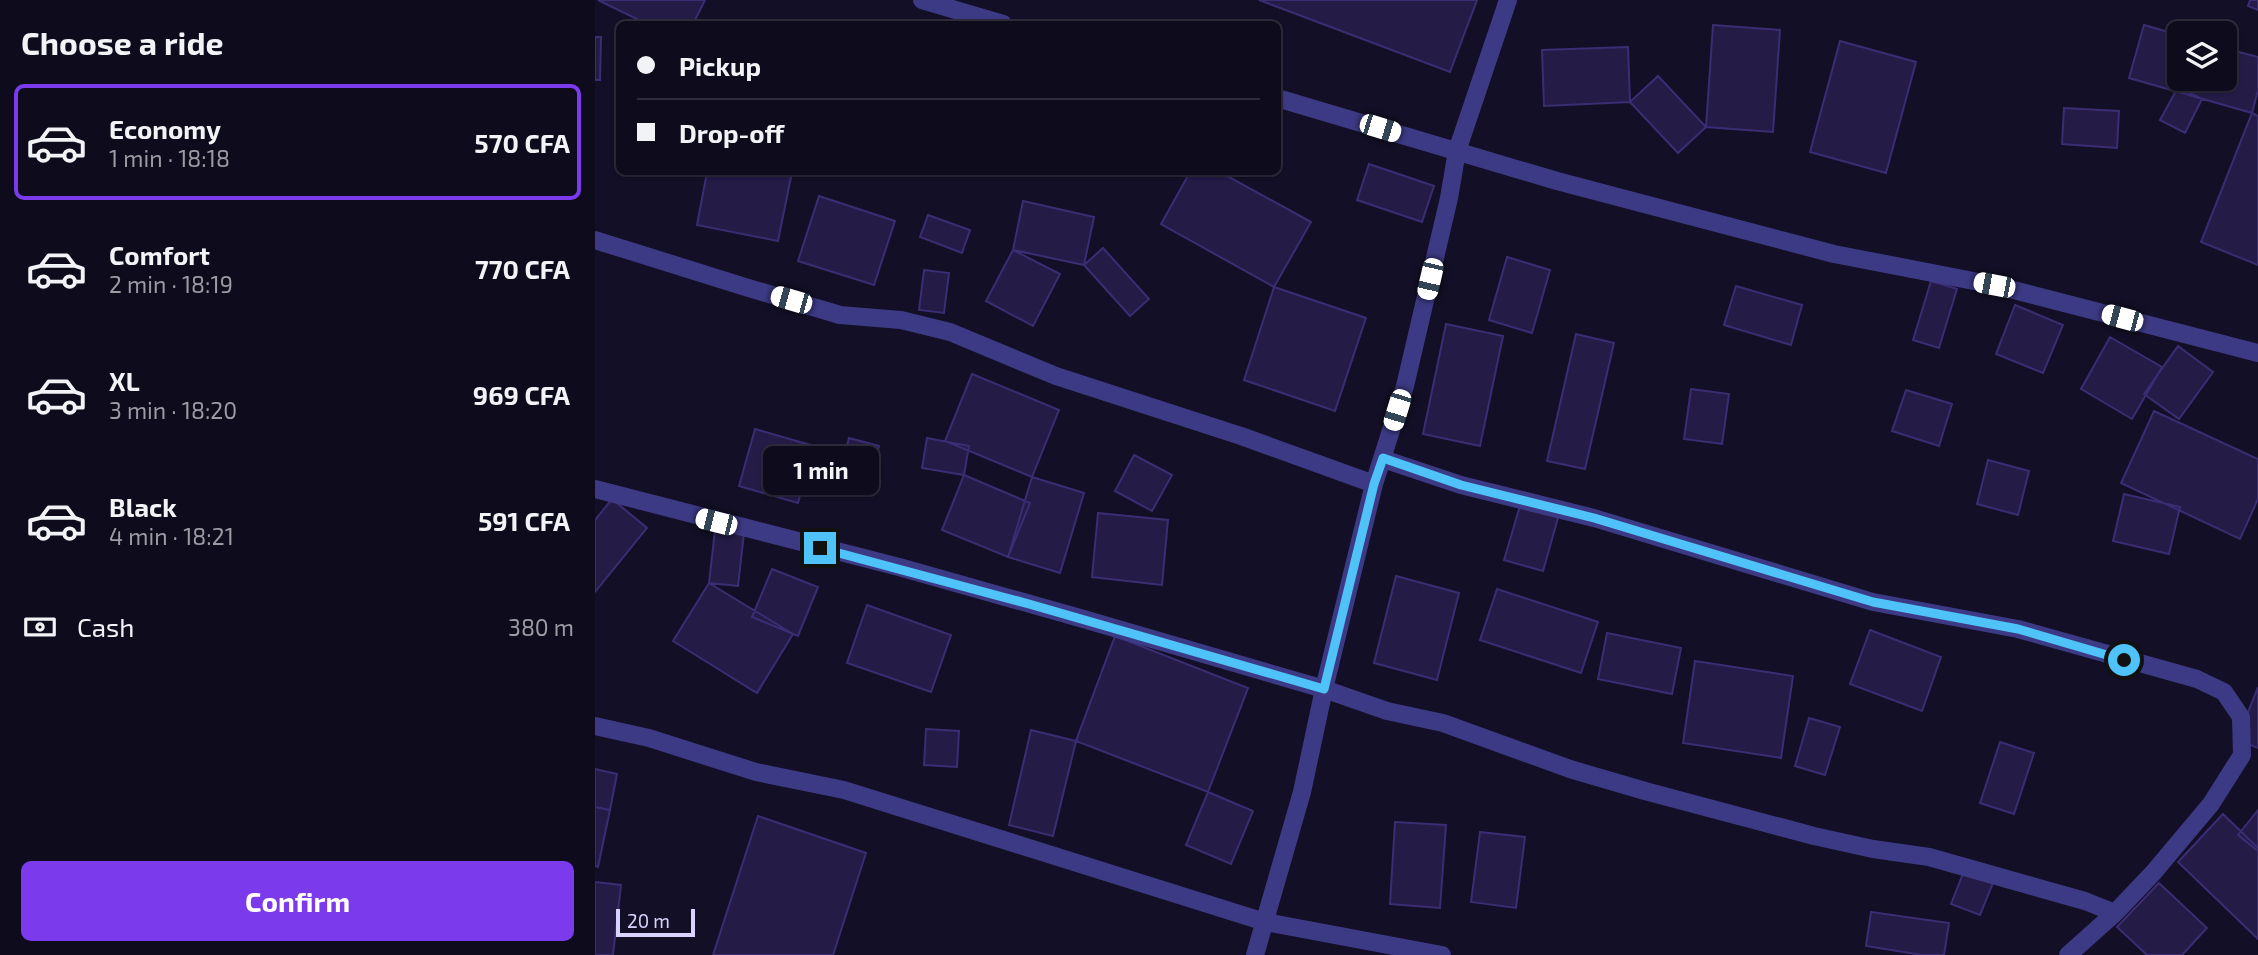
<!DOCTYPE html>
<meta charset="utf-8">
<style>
:root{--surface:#0e0b1c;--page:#1c1929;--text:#f1f3f6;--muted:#9b9ba3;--line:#2e2b3b;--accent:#7c3aed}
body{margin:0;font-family:"Exo 2",sans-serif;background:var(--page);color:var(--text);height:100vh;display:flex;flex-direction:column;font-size:26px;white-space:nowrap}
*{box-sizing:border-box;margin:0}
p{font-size:23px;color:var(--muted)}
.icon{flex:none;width:38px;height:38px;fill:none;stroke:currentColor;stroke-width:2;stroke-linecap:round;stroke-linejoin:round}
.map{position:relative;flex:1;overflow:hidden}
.side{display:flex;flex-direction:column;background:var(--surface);width:595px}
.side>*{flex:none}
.top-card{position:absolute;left:21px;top:21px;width:665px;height:154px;border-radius:10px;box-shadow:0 2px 5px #0004,0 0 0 2px var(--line);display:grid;align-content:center;height:154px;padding:0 21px;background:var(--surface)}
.buttons{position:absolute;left:1572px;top:21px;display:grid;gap:14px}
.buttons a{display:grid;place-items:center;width:70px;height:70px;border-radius:10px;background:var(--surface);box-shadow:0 2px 5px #0004,0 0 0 2px var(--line);font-size:35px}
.scale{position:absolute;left:21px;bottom:18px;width:79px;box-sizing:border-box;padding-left:7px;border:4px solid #d9d4ff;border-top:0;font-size:19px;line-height:24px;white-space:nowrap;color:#d9d4ff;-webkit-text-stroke:5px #130f26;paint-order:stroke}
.end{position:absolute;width:32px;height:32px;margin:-16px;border:9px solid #4fc3f7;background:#111;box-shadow:0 0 0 4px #111}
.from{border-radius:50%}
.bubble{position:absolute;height:49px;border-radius:10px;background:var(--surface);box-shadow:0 2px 5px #0004,0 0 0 2px var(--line);font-size:23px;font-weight:700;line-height:49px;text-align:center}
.car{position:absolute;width:21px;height:42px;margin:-21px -10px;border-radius:9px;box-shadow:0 0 5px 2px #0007;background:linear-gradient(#fff 24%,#345 0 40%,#fff 0 76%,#345 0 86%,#fff 0)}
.top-card b{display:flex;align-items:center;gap:24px;height:66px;font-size:26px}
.top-card b+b{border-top:2px solid var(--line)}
.top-card i{width:18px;height:18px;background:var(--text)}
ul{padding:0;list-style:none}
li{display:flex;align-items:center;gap:21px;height:116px;margin:0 14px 10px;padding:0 7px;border:4px solid transparent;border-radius:10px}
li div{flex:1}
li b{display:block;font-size:26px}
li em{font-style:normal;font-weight:700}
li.selected{border-color:var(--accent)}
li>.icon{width:63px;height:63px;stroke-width:1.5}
h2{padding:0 21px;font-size:32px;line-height:84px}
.pay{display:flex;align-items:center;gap:18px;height:77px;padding:0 21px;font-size:26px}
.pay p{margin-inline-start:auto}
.action{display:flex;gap:14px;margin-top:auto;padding:14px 21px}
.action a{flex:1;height:80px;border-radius:10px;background:var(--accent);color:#fff;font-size:28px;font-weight:700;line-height:80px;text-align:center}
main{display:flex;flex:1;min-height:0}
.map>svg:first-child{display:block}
</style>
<main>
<section class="side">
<h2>Choose a ride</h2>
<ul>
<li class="selected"><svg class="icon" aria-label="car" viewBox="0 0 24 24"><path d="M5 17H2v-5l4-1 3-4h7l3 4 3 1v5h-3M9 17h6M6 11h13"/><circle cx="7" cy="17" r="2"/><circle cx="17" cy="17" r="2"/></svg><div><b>Economy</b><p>1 min · 18:18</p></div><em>570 CFA</em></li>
<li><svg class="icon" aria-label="car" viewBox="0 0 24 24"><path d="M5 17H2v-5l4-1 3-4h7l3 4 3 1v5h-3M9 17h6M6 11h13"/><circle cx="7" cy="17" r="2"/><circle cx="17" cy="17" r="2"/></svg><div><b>Comfort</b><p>2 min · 18:19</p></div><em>770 CFA</em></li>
<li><svg class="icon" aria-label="car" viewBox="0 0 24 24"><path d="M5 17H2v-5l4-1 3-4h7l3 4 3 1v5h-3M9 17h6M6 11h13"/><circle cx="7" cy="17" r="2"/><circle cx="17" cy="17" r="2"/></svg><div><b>XL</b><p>3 min · 18:20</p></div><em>969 CFA</em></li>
<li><svg class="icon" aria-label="car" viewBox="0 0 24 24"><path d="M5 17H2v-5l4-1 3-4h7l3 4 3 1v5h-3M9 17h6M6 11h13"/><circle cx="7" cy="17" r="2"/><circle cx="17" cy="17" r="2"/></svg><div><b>Black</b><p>4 min · 18:21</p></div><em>591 CFA</em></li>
</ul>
<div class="pay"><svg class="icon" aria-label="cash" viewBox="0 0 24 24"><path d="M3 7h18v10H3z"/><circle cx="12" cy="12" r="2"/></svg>Cash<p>380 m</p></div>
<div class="action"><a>Confirm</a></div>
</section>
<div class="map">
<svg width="1663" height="955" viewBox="0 0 1663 955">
<rect width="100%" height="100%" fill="#130f26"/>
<path fill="#241b47" stroke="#3b2d73" stroke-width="2" d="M3,0H110L98,24H52Z
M664,0H882L855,72Z
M1655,0H1663V10L1653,6Z
M1118,25L1185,30L1178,132L1111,127Z
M1549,25L1584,35V79H1629V48L1663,57V90L1657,113L1534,78Z
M0,37H6L5,80H0Z
M1245,41L1321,62L1291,173L1215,152Z
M1033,47L1035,102L949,106L947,50Z
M1063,76L1111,127L1083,153L1035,102Z
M1583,87L1607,99L1590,133L1565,120Z
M1469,108L1524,111L1522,148L1467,144Z
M1657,113L1663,116V265L1606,242Z
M774,164L839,186L827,222L762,200Z
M112,172H197L183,241L102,225Z
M595,172H625L716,222L679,287L566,224Z
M224,196L300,221L279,285L203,261Z
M428,201L499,217L489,265L418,250Z
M333,215L375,230L367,253L325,237Z
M508,248L554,299L535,316L489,265Z
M418,250L465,274L438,326L391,301Z
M912,257L955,270L937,333L894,320Z
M329,270L354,273L349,313L324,310Z
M1336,281L1362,289L1344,348L1318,340Z
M1141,286L1207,305L1196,345L1129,325Z
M679,287L771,318L740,411L649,380Z
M1420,305L1468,325L1448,373L1401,354Z
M851,324L908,336L885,446L828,434Z
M981,334L1019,343L990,469L952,461Z
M1515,337L1567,367L1537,419L1486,389Z
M1583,346L1618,372L1584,419L1549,394Z
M377,374L464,410L437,477L350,441Z
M1096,389L1134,394L1127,444L1089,439Z
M1311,390L1357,404L1344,446L1297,431Z
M1559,411L1663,459V499L1645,539L1526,483Z
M160,429L219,446L203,503L144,486Z
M254,438L284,446L275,480L245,472Z
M332,438L374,446L369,475L327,468Z
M539,455L577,475L557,511L520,491Z
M1393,460L1434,471L1423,515L1382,504Z
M369,475L435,503L413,557L347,530Z
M437,477L489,493L465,573L413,557Z
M1529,494L1585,507L1574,554L1518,541Z
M17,499L52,528L0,592V520Z
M927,499L965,511L948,571L909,560Z
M503,513L573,520L567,585L497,577Z
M120,530L149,533L143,586L114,583Z
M177,569L223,587L203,636L157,617Z
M801,576L864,593L842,680L779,663Z
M114,583L198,634L162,693L78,641Z
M902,589L1003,622L986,673L885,640Z
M272,605L356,635L336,692L252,663Z
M1275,630L1346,657L1327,711L1255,684Z
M1012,633L1086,648L1077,694L1003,679Z
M520,636L653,688L613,792L481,741Z
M1100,661L1198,676L1186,758L1088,743Z
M1663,687V748L1642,740Z
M1214,718L1245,727L1230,775L1200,766Z
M331,729L364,731L362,767L329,765Z
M436,730L481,741L458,836L414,825Z
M1405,742L1439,753L1419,814L1385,803Z
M0,769L22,774L15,810L0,807Z
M613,792L658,811L636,864L591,845Z
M0,807L15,810L3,867L0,866Z
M1663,810V851L1643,835Z
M1628,814L1663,848V939L1583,862Z
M163,816L271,853L238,955H118Z
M800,822L851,825L845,908L795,904Z
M885,832L930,837L921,908L876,902Z
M1371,866L1400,878L1385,915L1356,904Z
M0,882L26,885L18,955H0Z
M1564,883L1612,928L1587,955H1552L1522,927Z
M1276,912L1354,923L1349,955H1327L1271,946Z"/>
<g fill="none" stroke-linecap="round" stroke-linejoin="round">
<path stroke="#3d3a85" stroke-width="18" d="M327,0L408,24
M682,98L962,181L1239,254L1399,285L1663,353
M0,240L147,286L245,315L306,320L355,332L461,376L646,436L779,484
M788,459L866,485L999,518L1278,602L1423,629L1602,679L1629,692L1646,717L1647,755L1616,804L1558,873L1520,913L1473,955
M0,489L304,567L485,618L729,689L792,711L848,723L975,769L1050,791L1219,836L1278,849L1334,857L1490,901L1520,913
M0,726L54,738L161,772L249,790L670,922L847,955
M660,955L707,792L729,689L779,484L810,386L854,198L862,151L913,0"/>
</g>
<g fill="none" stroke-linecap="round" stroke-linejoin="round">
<path stroke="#4fc3f7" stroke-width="9" d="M225,548L434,604L729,689L779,484L788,458L866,485L999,518L1278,602L1423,629L1529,660"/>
</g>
</svg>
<div class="buttons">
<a><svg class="icon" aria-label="layers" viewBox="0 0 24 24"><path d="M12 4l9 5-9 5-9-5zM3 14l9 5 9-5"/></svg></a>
</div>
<div class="scale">20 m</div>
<i class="end from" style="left:1529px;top:660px"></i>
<i class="end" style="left:225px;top:548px"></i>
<div class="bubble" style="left:168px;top:446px;width:116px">1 min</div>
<i class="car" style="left:785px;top:128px;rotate:107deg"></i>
<i class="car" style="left:835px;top:279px;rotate:193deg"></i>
<i class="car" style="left:1399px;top:285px;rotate:281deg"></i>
<i class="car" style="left:196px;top:300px;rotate:286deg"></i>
<i class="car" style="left:1527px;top:318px;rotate:285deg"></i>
<i class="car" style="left:802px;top:410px;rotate:197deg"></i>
<i class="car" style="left:121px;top:522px;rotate:284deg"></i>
<div class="top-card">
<b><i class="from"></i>Pickup</b>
<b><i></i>Drop-off</b>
</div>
</div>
</main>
